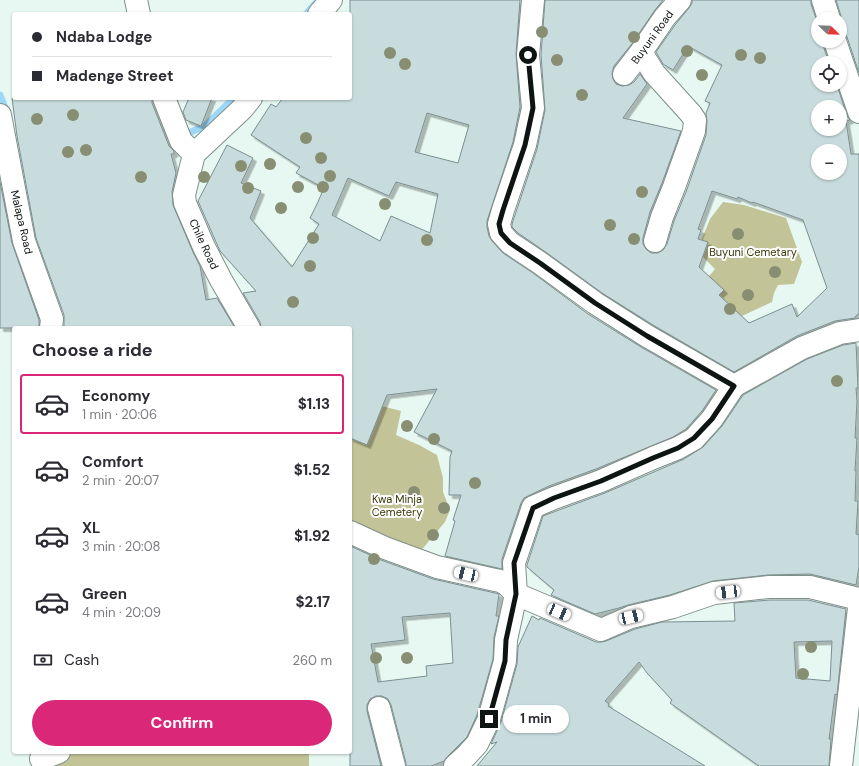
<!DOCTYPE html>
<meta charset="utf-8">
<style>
:root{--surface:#fff;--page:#f7f7f7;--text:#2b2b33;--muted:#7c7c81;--line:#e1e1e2;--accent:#db2777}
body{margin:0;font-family:"DM Sans",sans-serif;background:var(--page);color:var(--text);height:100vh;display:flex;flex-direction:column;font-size:15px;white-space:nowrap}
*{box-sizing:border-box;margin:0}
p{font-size:13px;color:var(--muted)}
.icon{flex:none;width:22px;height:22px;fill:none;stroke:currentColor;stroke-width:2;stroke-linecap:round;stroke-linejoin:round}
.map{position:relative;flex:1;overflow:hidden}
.panel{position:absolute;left:12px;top:326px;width:340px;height:428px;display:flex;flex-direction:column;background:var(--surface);border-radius:4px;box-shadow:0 1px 3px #0004}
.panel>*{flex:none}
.guide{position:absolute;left:12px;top:12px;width:340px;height:88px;border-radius:4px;box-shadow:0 1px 3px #0004;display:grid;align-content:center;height:88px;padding:0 20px;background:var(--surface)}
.needle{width:26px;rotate:113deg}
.fabs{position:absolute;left:811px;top:12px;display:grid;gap:8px}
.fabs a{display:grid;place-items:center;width:36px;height:36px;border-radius:50%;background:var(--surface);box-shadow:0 1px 3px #0004;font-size:20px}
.end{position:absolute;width:18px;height:18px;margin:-9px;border:5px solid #0e1411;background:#fff;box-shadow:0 0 0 2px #fff}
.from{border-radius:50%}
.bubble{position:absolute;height:28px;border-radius:14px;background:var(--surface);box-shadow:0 1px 3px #0004;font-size:13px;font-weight:700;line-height:28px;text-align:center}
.car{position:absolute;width:12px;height:24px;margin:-12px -6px;border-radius:5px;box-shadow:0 0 3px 1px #0007;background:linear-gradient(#fff 24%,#345 0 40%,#fff 0 76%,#345 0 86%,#fff 0)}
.guide b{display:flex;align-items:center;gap:14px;height:38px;font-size:15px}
.guide b+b{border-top:1px solid var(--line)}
.guide i{width:10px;height:10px;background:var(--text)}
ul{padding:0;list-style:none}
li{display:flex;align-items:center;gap:12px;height:60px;margin:0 8px 6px;padding:0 12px;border:2px solid transparent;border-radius:4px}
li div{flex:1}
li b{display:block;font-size:15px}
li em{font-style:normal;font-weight:700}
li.current{border-color:var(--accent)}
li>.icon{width:36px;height:36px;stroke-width:1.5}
h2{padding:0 20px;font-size:18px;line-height:48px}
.pay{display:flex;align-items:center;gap:10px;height:44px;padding:0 20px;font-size:15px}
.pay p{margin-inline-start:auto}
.cta{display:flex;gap:8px;margin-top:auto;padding:8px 20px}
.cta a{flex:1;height:46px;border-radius:24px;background:var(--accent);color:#fff;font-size:16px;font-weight:700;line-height:46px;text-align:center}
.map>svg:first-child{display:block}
</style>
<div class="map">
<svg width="859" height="766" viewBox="0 0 859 766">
<defs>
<filter id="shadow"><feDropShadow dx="3.5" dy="3.5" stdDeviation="0" flood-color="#0004"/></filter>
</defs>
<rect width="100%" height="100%" fill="#e6f8f1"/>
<path fill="#c3c398" d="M723,202L744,205L786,218L802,262L794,284L778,285L774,293L772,302L716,328L706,280L715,269L697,251L710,219Z
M374,404L401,411L396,435L419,445L437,455L443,478V492L450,510L445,522L419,553L350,527V437Z
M36,752H309V766H35Z"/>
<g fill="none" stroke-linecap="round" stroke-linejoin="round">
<path stroke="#9dd8f9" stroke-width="7" d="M306,14L315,4
M0,95L7,113
M183,130L186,134L205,126L234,98"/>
</g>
<path fill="#c8dcdd" stroke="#7c8e8f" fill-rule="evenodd" filter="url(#shadow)" d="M350,0H520L516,54L520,107L513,142L487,221V227L489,236L492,241L503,253L533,273L588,314L641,347L716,390L702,411L686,429L673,437L596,469L549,486L528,496L524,498L521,503L502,559V569L445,556L455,521L453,520L461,495H449L450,457L452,451L414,432L437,389L387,395L367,445L350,438V328H261L260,322L243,293L256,291L220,251L198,201L227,145L253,158L241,183L261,191L250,218L292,267L319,224L310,218L317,204L324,188L296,173L300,167L251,135L271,104L276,107L283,98H350ZM427,113L469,125L458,163L415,152ZM348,178L389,196L396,182L438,194L430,233L391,216L380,241L332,215Z
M545,0H663L655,10L631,45L614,66L612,73L613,79L616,84L622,86L629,85L634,82L640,74L647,84L623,118L681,131L662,183L650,212L643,238V244L646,249L651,253H658L663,250L667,244L674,221L686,192L706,135L707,121L706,113L710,103L705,101L722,65L688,46L673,70L663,64L656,52L675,25L689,8L692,3V0H811V4L818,24V41H823V45L829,63H818V85H837L847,116L850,120L846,121L851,154H859V313L855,317V318L835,321L797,336L734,372L653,325L602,293L547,253L518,233L512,227V224L537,149L545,110L541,55ZM818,107H840V129H818ZM818,151H840V173H818ZM712,191L737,199L738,197L752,203L753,202L803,220L827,288L797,317L792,304L749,323L719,295L724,290L699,267L708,242L698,239L701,230L698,229Z
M836,0H859V73L847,37L844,32L840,30L841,16Z
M12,98H152V103L169,146L174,151V154H171L176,173L172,192L173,205L193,252L200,266L206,300L217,298L235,328H64V315L36,238L17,136Z
M189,98H212L201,126L186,120L183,112Z
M0,182L12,243L39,320V328H0Z
M856,343L858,388H856L857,401L855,438H857L855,471H856L855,501H858L856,534L859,535V567L856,585L810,574L768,575L713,581L670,595L628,605L619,608L595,614L551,595L554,590L527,567V565L543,516L559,510L605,493L684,459L703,447L722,426L743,395L807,359L843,345Z
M350,546L381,560L433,579L495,593L499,594L496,616H499L494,637L493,659L477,715L467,737L447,757L444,761L431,766H406V763L391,705L388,699L382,696H376L370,699L367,705V711L381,766H350ZM450,613L453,663L426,666L427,676L378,682L371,644L405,640L402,617Z
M770,600H808L846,609L837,695L835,694L829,739H831L829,766H759L670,703L672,700L647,673L639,662L605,701L609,704L608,706L705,766H477L497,742L491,744L501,722L517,664L518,647L532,616L539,620L540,618L596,642H601L606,641L635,629L662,622L735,621L734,603ZM832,641L830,681L796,678L794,642Z"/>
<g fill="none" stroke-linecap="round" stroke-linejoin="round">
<g stroke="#7f8f89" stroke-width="24">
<path id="minor" d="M136,0L139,14
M533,0L528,55L533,108L525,145L503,210L499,224L501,233L510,243L540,263L595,303L647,336L734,386
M823,0L829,19
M319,14L331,0
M835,41L859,112
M641,52L654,73L691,114L695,120L694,131L674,187L662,217L655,241
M624,74L641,52L665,17L680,0
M164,98L181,141L194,154
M0,115L24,241L52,319L51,328
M249,328L221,280L204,247L185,203L184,195L194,154L242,109L251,98
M350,532L385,548L437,567L495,580C505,581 509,587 516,594L601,630L631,617L673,607L714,593L769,587H810L859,599
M379,708L394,766
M41,759L59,752
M455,766L466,756L477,744L489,719L505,661L506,640L516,594L514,563L533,507L554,498L601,481L653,458L678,448L694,439L712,419L734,386L802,348L840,333L859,330
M841,766L859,608"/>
</g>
<use href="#minor" stroke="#fff" stroke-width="22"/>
</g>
<g fill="#878e72">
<circle cx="542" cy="32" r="6"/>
<circle cx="634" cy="37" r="6"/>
<circle cx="687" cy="51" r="6"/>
<circle cx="390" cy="53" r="6"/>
<circle cx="741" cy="55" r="6"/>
<circle cx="760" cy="58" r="6"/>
<circle cx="557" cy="60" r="6"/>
<circle cx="405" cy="64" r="6"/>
<circle cx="702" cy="75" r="6"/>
<circle cx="582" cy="95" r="6"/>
<circle cx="73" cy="115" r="6"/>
<circle cx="37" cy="119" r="6"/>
<circle cx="306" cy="138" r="6"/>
<circle cx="86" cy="150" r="6"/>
<circle cx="68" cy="152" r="6"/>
<circle cx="321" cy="158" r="6"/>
<circle cx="270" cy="164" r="6"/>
<circle cx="241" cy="166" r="6"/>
<circle cx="330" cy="176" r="6"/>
<circle cx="141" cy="177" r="6"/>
<circle cx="204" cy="177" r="6"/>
<circle cx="298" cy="187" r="6"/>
<circle cx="323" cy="187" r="6"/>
<circle cx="248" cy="188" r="6"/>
<circle cx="642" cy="192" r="6"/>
<circle cx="385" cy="204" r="6"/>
<circle cx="281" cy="208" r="6"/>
<circle cx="610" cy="225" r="6"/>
<circle cx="738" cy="234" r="6"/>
<circle cx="313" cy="238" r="6"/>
<circle cx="634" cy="239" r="6"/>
<circle cx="427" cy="240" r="6"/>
<circle cx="310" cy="266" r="6"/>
<circle cx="775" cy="272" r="6"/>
<circle cx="748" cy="295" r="6"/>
<circle cx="293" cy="302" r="6"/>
<circle cx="730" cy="309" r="6"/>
<circle cx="837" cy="381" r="6"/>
<circle cx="407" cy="426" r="6"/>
<circle cx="434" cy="439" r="6"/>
<circle cx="475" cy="483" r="6"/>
<circle cx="414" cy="492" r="6"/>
<circle cx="444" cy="508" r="6"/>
<circle cx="433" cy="535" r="6"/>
<circle cx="374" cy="559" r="6"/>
<circle cx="811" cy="647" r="6"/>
<circle cx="376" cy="658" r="6"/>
<circle cx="407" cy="658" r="6"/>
<circle cx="803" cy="674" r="6"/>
</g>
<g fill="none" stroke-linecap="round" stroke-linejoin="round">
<path stroke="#0e1411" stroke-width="5" d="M489,719L505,661L506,640L516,594L514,563L533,508L554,498L601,481L653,458L678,448L694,438L712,419L734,386L647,336L595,303L540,263L510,243L501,233L499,224L503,210L525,145L533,108L528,55"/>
</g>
<g text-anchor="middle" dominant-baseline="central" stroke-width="4" stroke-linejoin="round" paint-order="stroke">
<g font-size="11" fill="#0e1411" stroke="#fff">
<text transform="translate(652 37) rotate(-54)">Buyuni Road</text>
<text transform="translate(22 222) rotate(77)">Malapa Road</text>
<text transform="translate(204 244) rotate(65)">Chile Road</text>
</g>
<g font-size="11" fill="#39380a" stroke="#fff">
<text x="753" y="252">Buyuni Cemetary</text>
<text x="397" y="499">Kwa Minja<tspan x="397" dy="13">Cemetery</tspan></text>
</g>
</g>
</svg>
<div class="fabs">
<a><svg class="needle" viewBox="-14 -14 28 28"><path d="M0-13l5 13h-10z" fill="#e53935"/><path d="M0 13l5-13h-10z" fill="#7c7c81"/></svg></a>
<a><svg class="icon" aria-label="locate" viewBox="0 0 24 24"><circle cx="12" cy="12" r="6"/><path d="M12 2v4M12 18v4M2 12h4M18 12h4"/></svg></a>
<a>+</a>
<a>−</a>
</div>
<i class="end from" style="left:528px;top:55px"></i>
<i class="end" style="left:489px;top:719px"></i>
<div class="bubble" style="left:503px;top:705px;width:66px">1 min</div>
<i class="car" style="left:466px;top:574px;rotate:283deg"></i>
<i class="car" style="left:728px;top:592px;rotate:263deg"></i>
<i class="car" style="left:559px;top:612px;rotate:113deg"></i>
<i class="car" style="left:631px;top:617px;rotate:77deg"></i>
<div class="guide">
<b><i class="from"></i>Ndaba Lodge</b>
<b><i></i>Madenge Street</b>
</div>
<section class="panel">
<h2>Choose a ride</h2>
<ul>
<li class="current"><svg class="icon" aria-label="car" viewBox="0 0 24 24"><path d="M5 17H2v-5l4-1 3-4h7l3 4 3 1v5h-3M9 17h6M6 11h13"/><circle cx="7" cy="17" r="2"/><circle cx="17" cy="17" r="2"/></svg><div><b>Economy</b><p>1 min · 20:06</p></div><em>$1.13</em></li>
<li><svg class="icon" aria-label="car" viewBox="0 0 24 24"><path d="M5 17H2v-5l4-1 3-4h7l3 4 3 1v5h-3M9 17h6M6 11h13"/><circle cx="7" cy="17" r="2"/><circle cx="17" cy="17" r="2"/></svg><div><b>Comfort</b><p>2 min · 20:07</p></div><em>$1.52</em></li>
<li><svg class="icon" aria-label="car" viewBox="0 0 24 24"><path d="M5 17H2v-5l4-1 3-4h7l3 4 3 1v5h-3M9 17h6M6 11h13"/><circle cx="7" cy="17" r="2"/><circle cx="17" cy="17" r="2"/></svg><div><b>XL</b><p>3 min · 20:08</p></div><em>$1.92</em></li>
<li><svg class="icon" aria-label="car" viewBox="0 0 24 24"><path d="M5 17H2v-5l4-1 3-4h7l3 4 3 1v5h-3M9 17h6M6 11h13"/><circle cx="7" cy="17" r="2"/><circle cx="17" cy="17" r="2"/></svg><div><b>Green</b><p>4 min · 20:09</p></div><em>$2.17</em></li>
</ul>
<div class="pay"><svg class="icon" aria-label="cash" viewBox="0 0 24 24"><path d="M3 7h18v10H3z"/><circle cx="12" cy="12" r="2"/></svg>Cash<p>260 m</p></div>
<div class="cta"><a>Confirm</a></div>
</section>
</div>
